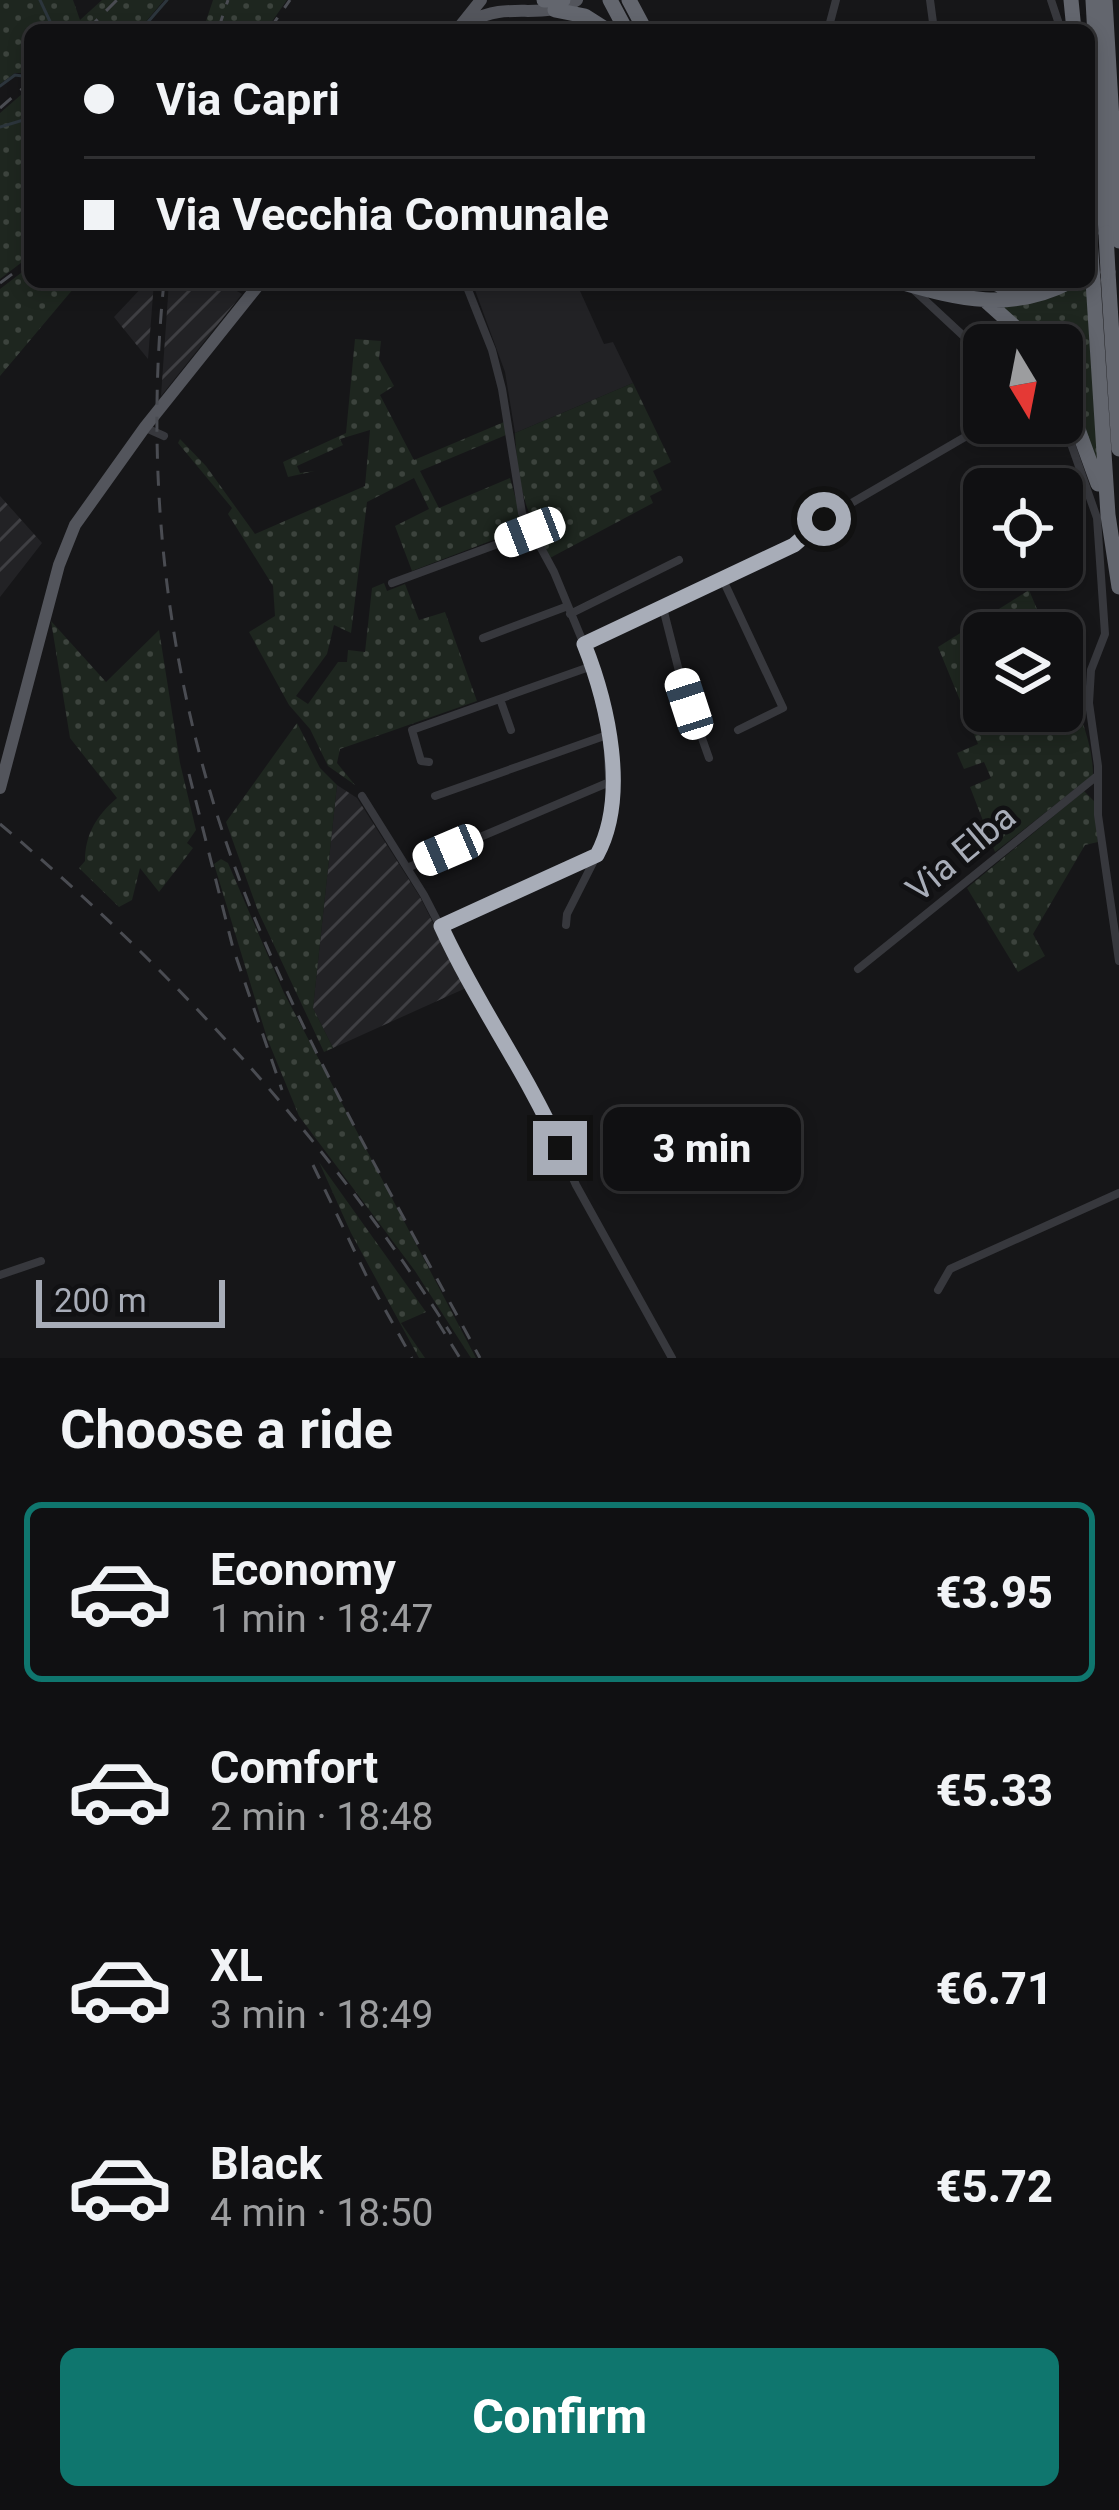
<!DOCTYPE html>
<meta charset="utf-8">
<style>
:root{--surface:#101012;--page:#19191b;--text:#f1f3f6;--muted:#9c9d9f;--line:#303032;--accent:#0f766e}
body{margin:0;font-family:Roboto,sans-serif;background:var(--page);color:var(--text);height:100vh;display:flex;flex-direction:column;font-size:45px;white-space:nowrap}
*{box-sizing:border-box;margin:0}
p{font-size:39px;color:var(--muted)}
.icon{flex:none;width:66px;height:66px;fill:none;stroke:currentColor;stroke-width:2;stroke-linecap:round;stroke-linejoin:round}
.map{position:relative;height:1358px;overflow:hidden}
.panel{display:flex;flex-direction:column;background:var(--surface);flex:1}
.panel>*{flex:none}
.hud{position:absolute;left:24px;top:24px;width:1071px;height:264px;border-radius:18px;box-shadow:0 6px 18px #0003,0 0 0 3px var(--line);display:grid;align-content:center;height:264px;padding:0 60px;background:var(--surface)}
.needle{width:78px;rotate:170deg}
.tools{position:absolute;left:963px;top:324px;display:grid;gap:24px}
.tools a{display:grid;place-items:center;width:120px;height:120px;border-radius:18px;background:var(--surface);box-shadow:0 6px 18px #0003,0 0 0 3px var(--line);font-size:60px}
.scale{position:absolute;left:36px;bottom:30px;width:189px;box-sizing:border-box;padding-left:12px;border:6px solid #a8adb8;border-top:0;font-size:33px;line-height:42px;white-space:nowrap;color:#a8adb8;-webkit-text-stroke:9px #111113;paint-order:stroke}
.end{position:absolute;width:54px;height:54px;margin:-27px;border:15px solid #a8adb8;background:#111;box-shadow:0 0 0 6px #111}
.from{border-radius:50%}
.bubble{position:absolute;height:84px;border-radius:18px;background:var(--surface);box-shadow:0 6px 18px #0003,0 0 0 3px var(--line);font-size:39px;font-weight:800;line-height:84px;text-align:center}
.car{position:absolute;width:36px;height:72px;margin:-36px -18px;border-radius:15px;box-shadow:0 0 9px 3px #0007;background:linear-gradient(#fff 24%,#345 0 40%,#fff 0 76%,#345 0 86%,#fff 0)}
.hud b{display:flex;align-items:center;gap:42px;height:114px;font-size:45px}
.hud b+b{border-top:3px solid var(--line)}
.hud i{width:30px;height:30px;background:var(--text)}
ul{padding:0;list-style:none}
li{display:flex;align-items:center;gap:36px;height:180px;margin:0 24px 18px;padding:0 36px;border:6px solid transparent;border-radius:18px}
li div{flex:1}
li b{display:block;font-size:45px}
li em{font-style:normal;font-weight:800}
li.active{border-color:var(--accent)}
li>.icon{width:108px;height:108px;stroke-width:1.5}
h2{padding:0 60px;font-size:54px;line-height:144px}
.action{display:flex;gap:24px;margin-top:auto;padding:24px 60px}
.action a{flex:1;height:138px;border-radius:18px;background:var(--accent);color:#fff;font-size:48px;font-weight:800;line-height:138px;text-align:center}
.map>svg:first-child{display:block}
</style>
<div class="map">
<svg width="1119" height="1358" viewBox="0 0 1119 1358">
<defs>
<pattern id="industrial-furrows" width="10" height="10" patternUnits="userSpaceOnUse" patternTransform="scale(3)"><rect width="10" height="10" fill="#222225"/><path d="M-1 1l2-2M0 10L10 0M9 11l2-2" fill="none" stroke="#3f3f43"/></pattern>
<pattern id="grass-dots" width="8" height="8" patternUnits="userSpaceOnUse" patternTransform="scale(3)"><rect width="8" height="8" fill="#1e261f"/><path d="M2 2h.1M6 6h.1" fill="none" stroke="#3c433d" stroke-width="1.8" stroke-linecap="round"/></pattern>
</defs>
<rect width="100%" height="100%" fill="#161618"/>
<path fill="#222225" d="M472,282H576L604,344L613,342L633,383L515,433L505,372Z"/>
<path fill="url(#industrial-furrows)" d="M147,282H154L148,359L114,317Z
M169,282H221L242,294L161,396Z
M0,496L42,543L0,597Z
M337,785L357,798L420,897L466,988L333,1048L313,1008Z"/>
<path fill="url(#grass-dots)" d="M0,0H73L80,20L102,0H164L143,25L150,30H30V73H15L0,84Z
M213,0H287L266,30H203Z
M30,87V256L0,279V113Z
M30,266V282H79L0,376V289Z
M1079,282H1088L1100,464L1095,465L1062,379V345H1039L1001,308L1051,298Z
M355,339L381,341L379,359L394,386L380,395L414,460L504,422L506,435L420,471L439,508L510,478L524,528L412,571L395,526L429,509L414,478L367,502L351,633L334,625L327,654L296,696L308,704L338,662H347L348,650L365,652L372,588L384,583L387,591L405,584L419,620L445,612L477,701L340,749L337,763L355,785L328,766L310,729L289,705L249,632L275,616L273,586L228,514L232,508L178,443L180,439L206,466L255,534L365,486L370,430L340,439L343,445L297,466L300,473L315,471L288,477L283,462L346,433Z
M633,383L671,462L653,471L662,490L650,496L653,503L550,558C525,511 518,487 515,433Z
M1029,590L1047,633H984V711H1062V670C1076,705 1093,741 1093,775L995,852L970,787L991,778L984,762L964,769L957,753L978,744L938,647Z
M51,621L106,682L159,630L180,763L196,830L187,843L193,848L159,892L140,868L132,900L119,907L79,868L85,861C85,834 97,815 117,798L70,738Z
M297,723L320,768L337,785L313,1008L333,1048L324,1052L258,911L226,822Z
M1084,791L1094,801L1098,842L1085,845L1033,934L1045,956L1018,972L967,888Z
M221,859L228,863L284,993L476,1358H471L415,1271L299,1116L267,1038L214,864Z
M319,1162L426,1312L401,1323L425,1358H419L351,1233Z"/>
<g fill="none" stroke-linecap="round" stroke-linejoin="round">
<path stroke="#2c353c" stroke-width="3" d="M40,0L54,30
M141,30L167,0
M0,86L15,75L30,77
M0,127L30,118"/>
<path stroke="#37383d" stroke-width="8" d="M930,0L934,30
M1051,0L1061,30
M828,30L836,0
M465,282L492,350L502,389L522,513L554,572L590,659L607,735L611,818L605,839L567,914L566,925
M914,290L984,355
M1062,418L1097,518L1105,634L1091,670L1089,703L1098,766V815L1119,961
M146,428L164,436
M723,580L783,708L738,730
M392,583L530,532
M663,608L681,679L709,758
M570,614L679,560
M483,638L568,606
M584,644L794,545L824,519L989,423
M500,699L511,730
M429,762L421,761L412,730L592,666
M362,796L424,895L494,1031L543,1111L576,1185L672,1358
M435,796L607,735
M407,868L612,781
M441,926L596,856
M858,969L1097,776
M0,1275L41,1261
M938,1290L950,1269L1119,1193"/>
<path stroke="#53555c" stroke-width="12" d="M473,21C506,0 545,22 577,0
M457,30L481,0
M0,788L59,565L75,525L145,427L261,282"/>
<path stroke="#63666e" stroke-width="15" d="M544,0H563
M610,0L626,30
M629,0L645,30
M1071,0L1074,30
M1093,0L1106,233
M1105,0L1119,241
M555,10L585,16L607,30
M1108,272L1119,449
M1093,281L1108,515L1119,587
M900,282C959,299 1011,312 1069,282
M992,282L1017,293
M987,302L1035,345
M1062,385L1098,484"/>
<path stroke="#4a4c52" stroke-width="3" stroke-dasharray="15 12" stroke-linecap="butt" d="M87,30L117,0
M218,30L228,0
M269,30L290,0
M0,108L30,82
M164,282C142,496 171,714 253,914C316,1067 402,1212 480,1358
M0,283L30,261
M189,774L233,948L282,1090
M0,824C175,971 329,1141 451,1334
M313,1165L367,1277L412,1358
M437,1321L460,1358"/>
<path stroke="#63666e" stroke-width="15" d="M1106,233L1108,272
M1090,240L1093,281"/>
</g>
<g fill="none" stroke-linecap="round" stroke-linejoin="round">
<path stroke="#a8adb8" stroke-width="15" d="M560,1148C526,1071 476,1003 441,926L597,855C629,796 608,704 584,644L794,545L824,519"/>
</g>
<g text-anchor="middle" dominant-baseline="central" stroke-width="9" stroke-linejoin="round" paint-order="stroke">
<g font-size="36" fill="#a8adb8" stroke="#111113">
<text transform="translate(961 853) rotate(-40)">Via Elba</text>
</g>
</g>
</svg>
<div class="tools">
<a><svg class="needle" viewBox="-14 -14 28 28"><path d="M0-13l5 13h-10z" fill="#e53935"/><path d="M0 13l5-13h-10z" fill="#9c9d9f"/></svg></a>
<a><svg class="icon" aria-label="locate" viewBox="0 0 24 24"><circle cx="12" cy="12" r="6"/><path d="M12 2v4M12 18v4M2 12h4M18 12h4"/></svg></a>
<a><svg class="icon" aria-label="layers" viewBox="0 0 24 24"><path d="M12 4l9 5-9 5-9-5zM3 14l9 5 9-5"/></svg></a>
</div>
<div class="scale">200 m</div>
<i class="end from" style="left:824px;top:519px"></i>
<i class="end" style="left:560px;top:1148px"></i>
<div class="bubble" style="left:603px;top:1107px;width:198px">3 min</div>
<i class="car" style="left:530px;top:532px;rotate:249deg"></i>
<i class="car" style="left:689px;top:704px;rotate:342deg"></i>
<i class="car" style="left:448px;top:850px;rotate:247deg"></i>
<div class="hud">
<b><i class="from"></i>Via Capri</b>
<b><i></i>Via Vecchia Comunale</b>
</div>
</div>
<section class="panel">
<h2>Choose a ride</h2>
<ul>
<li class="active"><svg class="icon" aria-label="car" viewBox="0 0 24 24"><path d="M5 17H2v-5l4-1 3-4h7l3 4 3 1v5h-3M9 17h6M6 11h13"/><circle cx="7" cy="17" r="2"/><circle cx="17" cy="17" r="2"/></svg><div><b>Economy</b><p>1 min · 18:47</p></div><em>€3.95</em></li>
<li><svg class="icon" aria-label="car" viewBox="0 0 24 24"><path d="M5 17H2v-5l4-1 3-4h7l3 4 3 1v5h-3M9 17h6M6 11h13"/><circle cx="7" cy="17" r="2"/><circle cx="17" cy="17" r="2"/></svg><div><b>Comfort</b><p>2 min · 18:48</p></div><em>€5.33</em></li>
<li><svg class="icon" aria-label="car" viewBox="0 0 24 24"><path d="M5 17H2v-5l4-1 3-4h7l3 4 3 1v5h-3M9 17h6M6 11h13"/><circle cx="7" cy="17" r="2"/><circle cx="17" cy="17" r="2"/></svg><div><b>XL</b><p>3 min · 18:49</p></div><em>€6.71</em></li>
<li><svg class="icon" aria-label="car" viewBox="0 0 24 24"><path d="M5 17H2v-5l4-1 3-4h7l3 4 3 1v5h-3M9 17h6M6 11h13"/><circle cx="7" cy="17" r="2"/><circle cx="17" cy="17" r="2"/></svg><div><b>Black</b><p>4 min · 18:50</p></div><em>€5.72</em></li>
</ul>
<div class="action"><a>Confirm</a></div>
</section>
